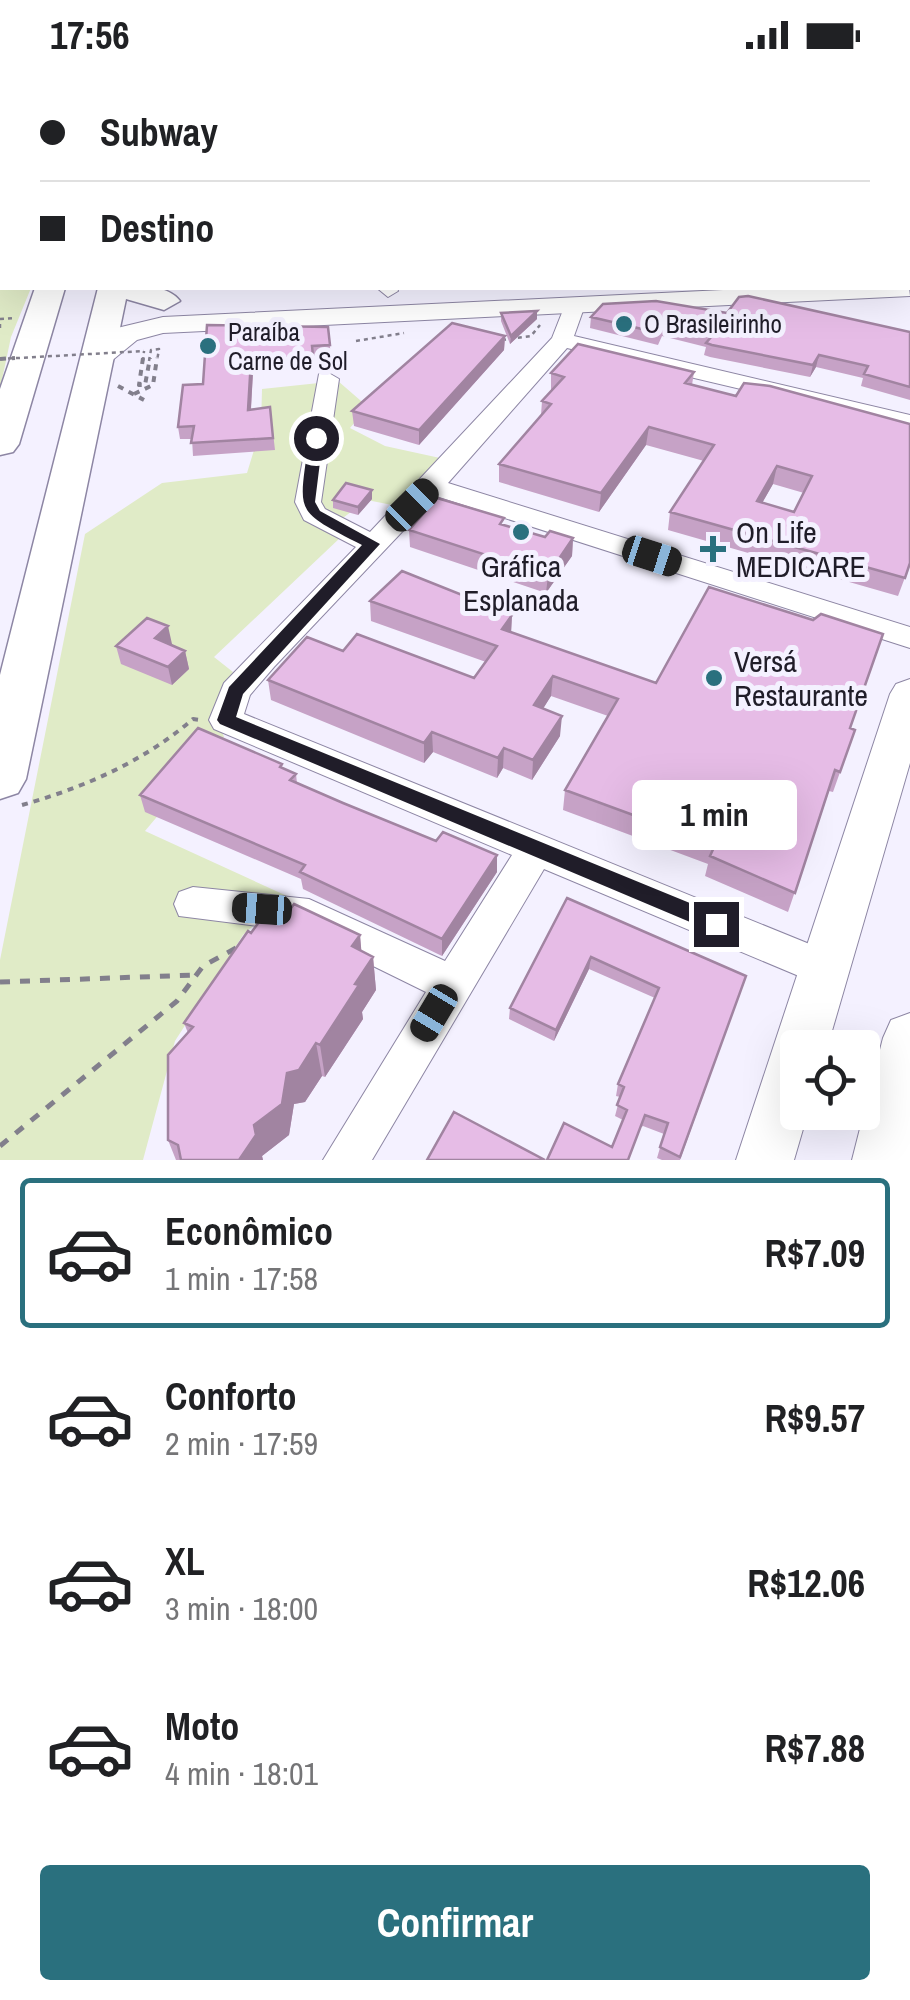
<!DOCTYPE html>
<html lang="pt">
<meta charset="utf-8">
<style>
:root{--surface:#fff;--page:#f2f2f2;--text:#202124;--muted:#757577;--line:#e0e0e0;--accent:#2a707e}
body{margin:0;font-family:"Archivo Narrow",sans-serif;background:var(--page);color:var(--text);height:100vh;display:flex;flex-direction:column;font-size:38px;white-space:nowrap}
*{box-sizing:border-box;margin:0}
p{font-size:32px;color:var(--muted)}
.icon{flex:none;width:55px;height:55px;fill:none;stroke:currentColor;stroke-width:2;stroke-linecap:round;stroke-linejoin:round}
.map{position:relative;height:1090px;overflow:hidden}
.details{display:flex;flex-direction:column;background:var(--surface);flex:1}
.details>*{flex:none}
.banner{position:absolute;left:0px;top:0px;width:910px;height:220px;box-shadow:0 10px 40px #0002;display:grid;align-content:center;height:220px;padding:0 40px;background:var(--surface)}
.buttons{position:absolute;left:780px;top:960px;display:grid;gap:20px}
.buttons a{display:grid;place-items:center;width:100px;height:100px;border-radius:10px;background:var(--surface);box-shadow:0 10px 40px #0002;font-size:50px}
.end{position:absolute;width:45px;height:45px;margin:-22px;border:12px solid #201d29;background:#fff;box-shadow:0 0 0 5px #fff}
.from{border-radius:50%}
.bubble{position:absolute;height:70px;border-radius:10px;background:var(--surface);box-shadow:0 10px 40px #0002;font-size:32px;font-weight:700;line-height:70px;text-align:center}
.car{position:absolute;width:30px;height:60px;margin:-30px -15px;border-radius:12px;box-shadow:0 0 8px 2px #0007;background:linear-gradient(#222 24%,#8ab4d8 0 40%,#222 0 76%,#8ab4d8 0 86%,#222 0)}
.banner b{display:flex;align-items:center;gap:35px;height:95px;font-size:38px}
.banner b+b{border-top:2px solid var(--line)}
.banner i{width:25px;height:25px;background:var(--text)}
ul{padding:18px 0 0;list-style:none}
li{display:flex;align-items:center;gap:30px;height:150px;margin:0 20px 15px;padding:0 20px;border:5px solid transparent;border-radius:10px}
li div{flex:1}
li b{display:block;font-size:38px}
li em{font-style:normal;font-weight:700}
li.on{border-color:var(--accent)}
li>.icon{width:90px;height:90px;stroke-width:1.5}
.action{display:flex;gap:20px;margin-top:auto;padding:20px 40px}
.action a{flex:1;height:115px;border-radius:10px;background:var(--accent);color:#fff;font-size:40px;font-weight:700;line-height:115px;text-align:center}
.status{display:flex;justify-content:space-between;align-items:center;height:70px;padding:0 50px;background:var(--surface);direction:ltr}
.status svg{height:28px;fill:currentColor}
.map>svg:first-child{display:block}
</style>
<div class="status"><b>17:56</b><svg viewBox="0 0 49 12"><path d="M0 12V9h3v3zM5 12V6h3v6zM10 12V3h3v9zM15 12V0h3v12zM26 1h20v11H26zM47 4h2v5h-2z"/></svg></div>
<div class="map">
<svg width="910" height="1090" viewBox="0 0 910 1090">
<rect width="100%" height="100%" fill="#f4f1ff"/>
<path fill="#e0ebc7" d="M0,169L2,218H31L11,267L0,319Z
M338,311L368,337L350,358L385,376L440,388L392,435L367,430L328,459L341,467L214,587L233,602L216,645L224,667L145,761L287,826L243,865L175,971L143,1090H0V890L85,464L162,413L247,403L261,357L262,319Z"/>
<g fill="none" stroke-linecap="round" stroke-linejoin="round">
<g stroke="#8d86a4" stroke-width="2">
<path id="minor" d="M212,0H226V2H212Z
M343,0H357V2H343Z
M444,0H458L459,2H445Z
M0,157L2,158V169H0Z
M377,218H397L398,221L388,227Z
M575,229L585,235L574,266L910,345V359L567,278L448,413L910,557V578L436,426L274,597L250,625L244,644L839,886L845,899L839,912L825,917L544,799L372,1090H323L426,922L304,862L179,846L174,834L179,822L193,817L309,829L445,891L512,785L214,659L209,650L224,613L356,477L304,450L295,432L319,304L327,302L339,309L321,432L325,439L370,462L552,268L565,235Z"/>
</g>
<g stroke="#8d86a4" stroke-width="2">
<path id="major" d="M908,210L910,226L163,263L137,270L104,297H84L80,291L117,258L163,247L765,218H908Z
M910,609V693L827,978H798V1042H808L794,1090H736L890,624L896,614Z
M910,943V1090H852L883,968L891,950Z"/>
</g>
<g stroke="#8d86a4" stroke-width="3">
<path id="highway" d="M110,0H130V2H110Z
M35,218H65L19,374L13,382L0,385V319Z
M98,218C121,217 164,210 180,231L164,240L126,229L26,709L18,723L0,729V605Z"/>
</g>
<path stroke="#827f8c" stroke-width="2.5" stroke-dasharray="4 4" stroke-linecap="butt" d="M711,0L729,2
M0,127L2,122
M0,249L15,248
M0,254V260
M502,270L531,266L540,255
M356,271L404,263
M143,291L144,281
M149,291L151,280L159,279L157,291"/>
<path stroke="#827f8c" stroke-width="4" stroke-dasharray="6 6" stroke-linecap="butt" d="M143,288L139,315H145L150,288
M118,316L144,330
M134,324L153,315L157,288
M22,735C85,717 143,692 193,649L200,650"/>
<path stroke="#827f8c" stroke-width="5" stroke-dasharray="10 10" stroke-linecap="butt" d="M0,912L196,905
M0,1076L177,931L203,896L238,877"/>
<use href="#minor" fill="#fff" fill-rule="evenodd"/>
<use href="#major" fill="#fff" fill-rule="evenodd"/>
<use href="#highway" fill="#fff" fill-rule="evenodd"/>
<path stroke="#4b4855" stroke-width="4" stroke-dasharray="10 5" stroke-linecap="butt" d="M681,0L696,2"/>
<path stroke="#827f8c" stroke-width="2.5" stroke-dasharray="4 4" stroke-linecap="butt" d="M0,289L144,281"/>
<path stroke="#827f8c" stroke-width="4" stroke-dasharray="6 6" stroke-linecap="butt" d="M0,289L15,288"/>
</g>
<path fill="#c6a2c6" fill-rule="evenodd" d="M910,81V109L908,110L910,120V134L908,132V91Z
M537,241V249L510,274L501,251V243Z
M727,243L910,262V330L861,316L863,308L816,297L810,307L710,287L704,285L706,277L662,266L658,275L590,258L591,247Z
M207,255L328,257L331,287L313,288L314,298L253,302L251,340L270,337L275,380L193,386L192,369H180L178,357L203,314Z
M505,266L504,280L419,375L354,356L352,341Z
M694,302L692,315L736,326L910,494L898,526L668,460L670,442L704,391L646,375L599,442L499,412V394L541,345L542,331L551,321V303ZM773,414L804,423L794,442L762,433Z
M372,420V429L358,445L333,438V430Z
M503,455L545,467L573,468L572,486L546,523L410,477L409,460Z
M370,531L512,545L511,562L656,613L855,660L833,722L829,721L788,842L705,806L708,794L563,740L565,720L608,646L551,626L543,638L560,666L532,710L503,698L497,708L433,682L424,693L271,630L268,610L343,581L474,608L486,592L371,551Z
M172,574L171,575L185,581L189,599L172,615L121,594L116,576Z
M282,694L283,699L296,704L297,713L497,802L442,886L303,819L301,809L145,742L140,725Z
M567,828L746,906L680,1090H662L657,1088L664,1064L643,1056L612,1077L623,1050L615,1046L620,1027L616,1026L618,1014L655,928L589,899L554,971L509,949L510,938Z
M286,845L360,865L361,881L373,887L376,920L362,942L363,949L325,1007L322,1006L305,1032L294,1034L289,1065L262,1086L263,1090H176L168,1070L188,963L184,953L251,863Z"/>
<path fill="#a184a1" d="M537,241V249L510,274L511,266Z
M505,266L504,280L419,375V360Z
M819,285L816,297L810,307L813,295Z
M251,290L253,302L250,353L248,340Z
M649,357L646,375L599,442L601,423Z
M777,396L773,414L753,449L757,431Z
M372,420V429L358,445V437Z
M573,468L572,486L546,523L548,505Z
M512,545L511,564L502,559Z
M168,556L172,574L159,586L155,568Z
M185,581L189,599L172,615L168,597Z
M553,606L551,626L533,655L534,635Z
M562,646L560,666L532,710L533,690Z
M432,662L433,682L424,693V673Z
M504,678L503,698L497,708L498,688Z
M497,785V802L442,886V869Z
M360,865L363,899L352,876Z
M373,887L376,920L362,942L363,949L325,1007L320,975L355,914Z
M591,887L589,899L554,971L556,960Z
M316,973L322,1006L305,1032L294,1034L289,1065L262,1086L263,1090H239L254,1055L287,1003Z"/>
<path fill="#e6bce6" stroke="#a184a1" stroke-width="2.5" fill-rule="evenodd" d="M0,0H52L51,2H3Z
M249,0H331L332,2H249Z
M370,0H437L438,2H371Z
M481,0H546L547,2H482Z
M0,14H2V34L0,33Z
M908,40H910V59L908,58Z
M0,46H2V63L0,64Z
M2,76V106L0,111V78Z
M910,87V103L908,104V91L910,90Z
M748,226L910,262V317L864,304L868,296L819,285L813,295L712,275L706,273L712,266L664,254L659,263L591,247L603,234L656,231L727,243L739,227Z
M537,241L511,266L501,243Z
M452,253L505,266L419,360L352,341Z
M207,255L328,257L330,275L312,276L313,286L251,290L248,340L270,337L273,368L191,373L194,356L178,357L183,315L203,314Z
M578,274L694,302L685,313L736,326L744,313L770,316L910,354V493L905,508L670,442L714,375L649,357L601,423L499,394L551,334L542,331L564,307L551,303ZM777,396L812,406L794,442L757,431Z
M346,413L372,420L358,437L333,430Z
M437,428L504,448L500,454L545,467L550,461L573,468L548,505L409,460Z
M402,501L512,545L502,559L656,613L709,517L813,550L821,544L883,564L850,658L855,660L840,702L835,700L795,823L710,786L715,775L565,720L618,629L553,606L534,635L562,646L533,690L504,678L498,688L432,662L424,673L268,610L307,567L343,581L357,564L474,608L497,576L370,531Z
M147,548L168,556L155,568L185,581L168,597L116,576Z
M198,658L282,694L280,697L296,704L290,710L343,733L436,771L443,762L497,785L442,869L300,802L305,795L140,725Z
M567,828L746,906L680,1087L660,1077L668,1053L645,1045L628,1090H547L564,1053L612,1077L627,1040L617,1035L624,1017L618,1014L659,918L591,887L556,960L510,938Z
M294,834L360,865L352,876L373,887L355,914L359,915L320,975L316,973L299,1000L287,1003L282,1034L254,1055L256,1065L239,1090H181L178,1075L168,1070V985L193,957L184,953L248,861L251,863L270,837L286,845Z
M454,1042L545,1090H427Z"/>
<path fill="#201d29" d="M316,364L323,368L315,432L320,441L380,474L243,624L236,647L724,847V860H709L220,654L217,650L229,617L362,475C292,439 299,445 309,368Z"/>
<g fill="#2a707e" stroke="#f4f1ff" stroke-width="4">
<circle cx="624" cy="254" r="10"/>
<circle cx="208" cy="276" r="10"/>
<circle cx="521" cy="462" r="10"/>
<path d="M708 464h10v10h10v10h-10v10h-10v-10h-10v-10h10z"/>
<circle cx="714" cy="608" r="10"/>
</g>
<g text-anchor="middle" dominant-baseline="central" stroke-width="10" stroke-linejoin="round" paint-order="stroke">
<g font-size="25" fill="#201d29" stroke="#f4f1ff" text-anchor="start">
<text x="644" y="254">O Brasileirinho</text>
<text x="228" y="262">Paraíba<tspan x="228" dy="29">Carne de Sol</tspan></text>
</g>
<g font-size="30" fill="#201d29" stroke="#f4f1ff" text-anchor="start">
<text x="736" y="462">On Life<tspan x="736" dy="34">MEDICARE</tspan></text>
<text x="521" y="496" text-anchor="middle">Gráfica<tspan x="521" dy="34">Esplanada</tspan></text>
<text x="734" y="591">Versá<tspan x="734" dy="34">Restaurante</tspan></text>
</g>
</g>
</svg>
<div class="buttons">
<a><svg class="icon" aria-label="locate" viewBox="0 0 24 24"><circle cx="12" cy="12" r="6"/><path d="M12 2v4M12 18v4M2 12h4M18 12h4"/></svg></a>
</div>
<i class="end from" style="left:316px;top:368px"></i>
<i class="end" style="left:716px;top:854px"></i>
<div class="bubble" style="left:632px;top:710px;width:165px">1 min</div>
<i class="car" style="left:412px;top:435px;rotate:45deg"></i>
<i class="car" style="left:652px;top:486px;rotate:108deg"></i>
<i class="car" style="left:262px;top:839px;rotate:274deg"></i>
<i class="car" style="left:434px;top:943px;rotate:211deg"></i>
<div class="banner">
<b><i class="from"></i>Subway</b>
<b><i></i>Destino</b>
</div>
</div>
<section class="details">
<ul>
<li class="on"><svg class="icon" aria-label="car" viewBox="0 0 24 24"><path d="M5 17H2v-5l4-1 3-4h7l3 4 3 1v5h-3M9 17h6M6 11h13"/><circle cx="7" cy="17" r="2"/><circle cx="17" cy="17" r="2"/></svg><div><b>Econômico</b><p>1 min · 17:58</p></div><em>R$7.09</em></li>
<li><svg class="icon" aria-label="car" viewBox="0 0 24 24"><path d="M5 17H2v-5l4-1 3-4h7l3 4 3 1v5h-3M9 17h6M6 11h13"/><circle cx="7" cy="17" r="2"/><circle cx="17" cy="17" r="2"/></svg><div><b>Conforto</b><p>2 min · 17:59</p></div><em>R$9.57</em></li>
<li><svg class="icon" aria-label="car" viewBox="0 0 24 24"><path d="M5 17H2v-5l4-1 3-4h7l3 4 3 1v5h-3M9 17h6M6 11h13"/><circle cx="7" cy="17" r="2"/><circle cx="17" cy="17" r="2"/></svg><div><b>XL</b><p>3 min · 18:00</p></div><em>R$12.06</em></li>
<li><svg class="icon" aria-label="car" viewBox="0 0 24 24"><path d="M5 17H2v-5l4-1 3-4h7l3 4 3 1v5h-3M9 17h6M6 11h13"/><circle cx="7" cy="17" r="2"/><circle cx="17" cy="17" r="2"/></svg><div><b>Moto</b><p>4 min · 18:01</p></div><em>R$7.88</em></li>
</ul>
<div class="action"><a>Confirmar</a></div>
</section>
